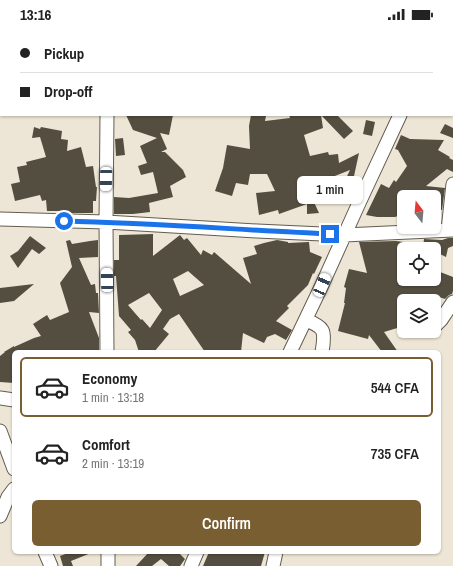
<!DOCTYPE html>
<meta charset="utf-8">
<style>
:root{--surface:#fff;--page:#f2f2f2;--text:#222;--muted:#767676;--line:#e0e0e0;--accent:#785e30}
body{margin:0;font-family:"Archivo Narrow",sans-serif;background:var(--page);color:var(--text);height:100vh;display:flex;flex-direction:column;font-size:15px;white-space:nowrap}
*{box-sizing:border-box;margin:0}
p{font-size:13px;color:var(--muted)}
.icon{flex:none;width:22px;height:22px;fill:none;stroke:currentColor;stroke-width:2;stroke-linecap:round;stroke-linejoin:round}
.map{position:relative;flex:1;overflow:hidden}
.details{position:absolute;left:12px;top:322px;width:429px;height:204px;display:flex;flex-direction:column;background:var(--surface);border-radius:6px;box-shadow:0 1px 3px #0004}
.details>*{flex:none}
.top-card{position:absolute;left:0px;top:0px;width:453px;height:88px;box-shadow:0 1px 3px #0004;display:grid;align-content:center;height:88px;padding:0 20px;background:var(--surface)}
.needle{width:26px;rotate:344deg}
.tools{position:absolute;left:397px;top:162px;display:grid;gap:8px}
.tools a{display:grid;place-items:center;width:44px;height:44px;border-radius:6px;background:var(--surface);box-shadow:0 1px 3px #0004;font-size:20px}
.end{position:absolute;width:18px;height:18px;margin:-9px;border:5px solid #1a73e8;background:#fff;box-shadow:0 0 0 2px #fff}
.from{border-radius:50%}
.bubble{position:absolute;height:28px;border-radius:6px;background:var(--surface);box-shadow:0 1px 3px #0004;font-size:13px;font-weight:600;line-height:28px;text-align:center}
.car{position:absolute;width:12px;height:24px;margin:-12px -6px;border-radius:5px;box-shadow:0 0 3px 1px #0007;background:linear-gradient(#fff 24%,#345 0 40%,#fff 0 76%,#345 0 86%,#fff 0)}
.top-card b{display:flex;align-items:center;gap:14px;height:38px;font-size:15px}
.top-card b+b{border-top:1px solid var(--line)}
.top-card i{width:10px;height:10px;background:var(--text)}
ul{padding:7px 0 0;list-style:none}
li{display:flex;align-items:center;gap:12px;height:60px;margin:0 8px 6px;padding:0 12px;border:2px solid transparent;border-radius:6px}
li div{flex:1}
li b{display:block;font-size:15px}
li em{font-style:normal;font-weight:600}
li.on{border-color:var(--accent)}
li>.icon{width:36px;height:36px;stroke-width:1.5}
.action{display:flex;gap:8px;margin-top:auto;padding:8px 20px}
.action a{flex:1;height:46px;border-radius:6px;background:var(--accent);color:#fff;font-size:16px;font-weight:600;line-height:46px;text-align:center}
.status{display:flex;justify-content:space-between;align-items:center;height:28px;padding:0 20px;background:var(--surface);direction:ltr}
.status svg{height:11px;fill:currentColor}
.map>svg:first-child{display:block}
</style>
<div class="status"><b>13:16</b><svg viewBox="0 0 49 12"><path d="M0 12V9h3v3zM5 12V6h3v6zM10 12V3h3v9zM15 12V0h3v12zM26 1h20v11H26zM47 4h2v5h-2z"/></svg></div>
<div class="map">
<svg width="453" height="538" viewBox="0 0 453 538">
<rect width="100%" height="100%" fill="#ede6d6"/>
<path fill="#544e40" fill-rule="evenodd" d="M126,87H173L169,107L160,105L167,121L161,124H165L183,142L186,149L170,158L173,169L149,175L150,184L133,186H114V169L129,170L158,165L153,144L141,147L138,138L147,135L140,118L157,110L133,102Z
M251,87H260L266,88L265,93L290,90L289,87H321L323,100L304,107L310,128L328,124L329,127L338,126L339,135L359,125L351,162H353L346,176L336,171L350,142L307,159L319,185L307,186V176L279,186L278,182L259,187L256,165L275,163L267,146H250L248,157L236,155L232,168L215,163L223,140L227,117L250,121L249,98Z
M321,87H337L353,103L344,111Z
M366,92L375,94L372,108L363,106Z
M445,96L453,100V110L440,105Z
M34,99L40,101L41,99L62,103L61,111L68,112L67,123L81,119L86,139L93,138L96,159H97L96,173H93V185H62V183H47L46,172L42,173L40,167L15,173L11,156L20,154L17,139L27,137L26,134L46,129L40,109L32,110Z
M401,107L410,111L444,112L438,122L450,129L449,130L453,132V144L447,141L426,158L445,160L442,182L434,181L436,169H404V186L395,189H377L366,187L381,156L389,160L394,152L396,154L407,138L398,122L395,121Z
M123,110L125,127L116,128L115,111Z
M153,206V228L180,207L184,212L187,210L201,227L203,222L212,227L214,224L251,256L243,230L257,226L254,218L264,215L277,212L288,214V215L309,214L310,224L322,229L314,246L313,245L308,257L287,278L289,280L276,293L292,302L286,312L275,306L267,309L264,315L243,305L241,324H205L179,286L170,291L163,301L169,306L154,324H139L135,312L128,304L131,302L119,288L116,248H114V232H119V207ZM188,243L204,257L180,268L173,251ZM149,265L162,282L150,300L142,291L141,292L128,277Z
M30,208L46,220L39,226L32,221L18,240L10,228L18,223Z
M448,210H453V218L448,220L446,229L434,223V221L423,220L424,211L442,212Z
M70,212L72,216L90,213L98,212V229L79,230L91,257L95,256L96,265H98L99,285L89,284L99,310V323L91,324H14V355L0,354V328L5,324H4L14,318V319L34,310L41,308L33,296L47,287L50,292L69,284L60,255L72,239L66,213Z
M396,213L404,214V251H434L435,242L453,249V263L452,266L449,267L445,271L439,269L407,271L406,273H404V298L384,304L398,324H382L369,307L368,311L338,303L345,275H344L346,260L344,259L349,241L367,245L359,214Z
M34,256L14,273L0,275V260Z
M71,524H90L91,525L71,533L73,538H63L60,528Z
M149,524H178L185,531L180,538H169L161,531L152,538H136Z
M209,524H265L261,538H203Z"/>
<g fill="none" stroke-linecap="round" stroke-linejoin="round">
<g stroke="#635d4f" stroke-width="15">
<path id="street" d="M105,0V1
M439,1L440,0
M107,87L106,194L107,324
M0,191L106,194L257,203L344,207L453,202
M448,202L453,156
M306,292C311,294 319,297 322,302C325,307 323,318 322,324
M434,299L441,292L453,274
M290,324L322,257L359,175L400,87
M0,370L14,372
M0,403L14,441
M0,488L8,469L14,461
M45,524L51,538
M108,524V538
M191,538L197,524
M273,538L276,524"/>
</g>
<use href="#street" stroke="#fff" stroke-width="13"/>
</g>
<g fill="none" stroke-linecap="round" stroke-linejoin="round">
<path stroke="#1a73e8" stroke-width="5" d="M64,193C153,195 241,202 330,206"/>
</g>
</svg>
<div class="tools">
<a><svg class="needle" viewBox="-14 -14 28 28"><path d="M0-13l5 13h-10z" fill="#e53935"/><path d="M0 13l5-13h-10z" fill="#767676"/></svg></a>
<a><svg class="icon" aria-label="locate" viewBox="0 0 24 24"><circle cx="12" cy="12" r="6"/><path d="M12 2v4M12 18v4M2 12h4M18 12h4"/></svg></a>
<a><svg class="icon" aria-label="layers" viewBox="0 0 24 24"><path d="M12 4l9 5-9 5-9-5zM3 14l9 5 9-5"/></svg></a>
</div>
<i class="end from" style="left:64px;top:193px"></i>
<i class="end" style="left:330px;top:206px"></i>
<div class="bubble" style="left:297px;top:148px;width:66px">1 min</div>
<i class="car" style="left:106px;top:151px;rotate:181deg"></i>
<i class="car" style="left:107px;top:252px;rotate:359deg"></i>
<i class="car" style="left:322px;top:257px;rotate:23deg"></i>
<div class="top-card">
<b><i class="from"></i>Pickup</b>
<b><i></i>Drop-off</b>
</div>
<section class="details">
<ul>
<li class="on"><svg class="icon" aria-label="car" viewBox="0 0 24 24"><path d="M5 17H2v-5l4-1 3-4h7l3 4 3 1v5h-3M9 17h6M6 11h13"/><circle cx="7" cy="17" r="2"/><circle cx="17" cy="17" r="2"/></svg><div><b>Economy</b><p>1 min · 13:18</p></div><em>544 CFA</em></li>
<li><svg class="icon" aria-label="car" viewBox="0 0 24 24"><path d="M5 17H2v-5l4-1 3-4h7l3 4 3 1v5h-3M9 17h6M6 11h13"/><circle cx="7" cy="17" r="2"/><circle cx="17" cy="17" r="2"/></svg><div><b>Comfort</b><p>2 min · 13:19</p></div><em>735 CFA</em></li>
</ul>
<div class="action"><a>Confirm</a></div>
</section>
</div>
